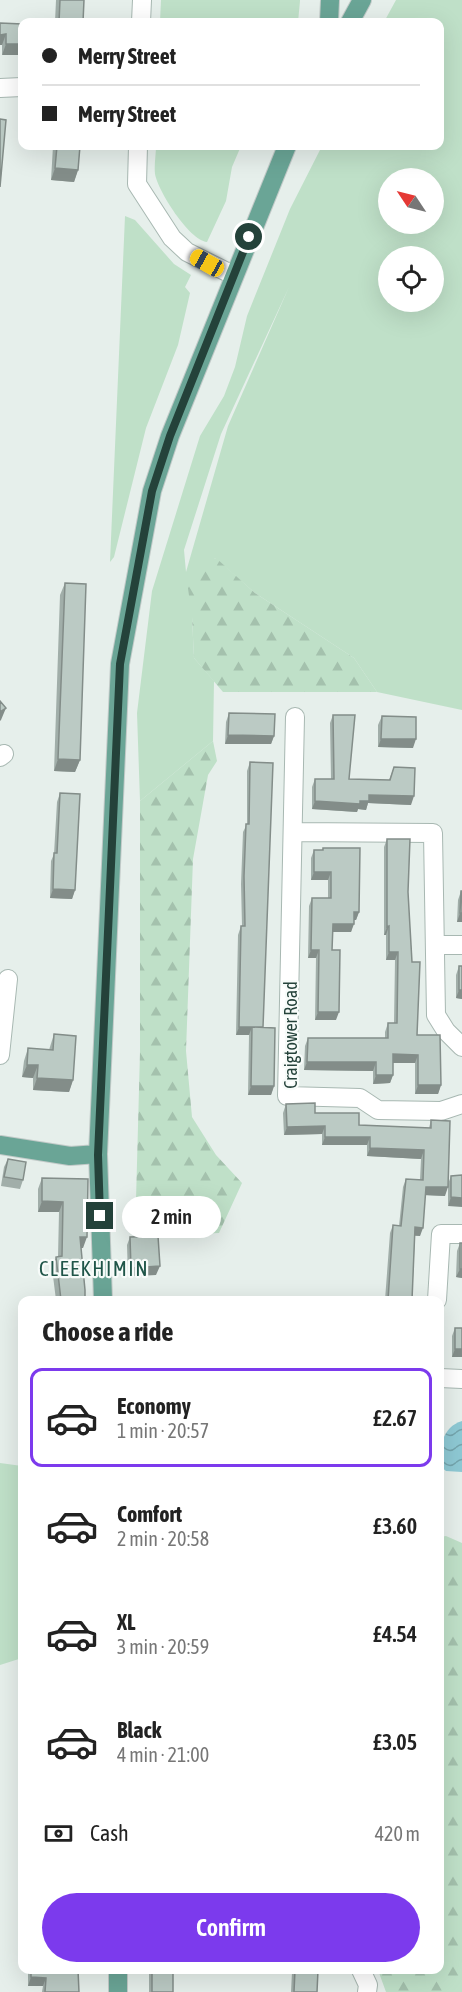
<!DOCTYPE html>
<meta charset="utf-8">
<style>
:root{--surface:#fff;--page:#f6f6f6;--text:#222;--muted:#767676;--line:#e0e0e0;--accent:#7c3aed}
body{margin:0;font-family:"Asap Condensed",sans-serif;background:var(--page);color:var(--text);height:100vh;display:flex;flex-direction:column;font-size:22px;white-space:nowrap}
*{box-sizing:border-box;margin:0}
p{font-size:20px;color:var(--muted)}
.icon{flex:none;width:33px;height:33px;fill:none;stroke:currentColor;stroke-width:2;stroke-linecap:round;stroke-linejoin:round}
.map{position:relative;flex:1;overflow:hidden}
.details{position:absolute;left:18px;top:1296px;width:426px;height:678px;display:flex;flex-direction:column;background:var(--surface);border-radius:12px;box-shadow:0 6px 24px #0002}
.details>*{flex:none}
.banner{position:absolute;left:18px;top:18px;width:426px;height:132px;border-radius:12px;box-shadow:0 6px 24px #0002;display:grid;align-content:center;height:132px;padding:0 24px;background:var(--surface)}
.needle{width:39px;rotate:305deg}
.controls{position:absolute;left:378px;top:168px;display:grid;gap:12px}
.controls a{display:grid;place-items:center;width:66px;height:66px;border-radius:50%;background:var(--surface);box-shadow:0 6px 24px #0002;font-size:30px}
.end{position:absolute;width:27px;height:27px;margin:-14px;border:8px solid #24423a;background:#fff;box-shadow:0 0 0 3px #fff}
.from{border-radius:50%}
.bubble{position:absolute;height:42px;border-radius:21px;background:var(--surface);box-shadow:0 6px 24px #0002;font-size:20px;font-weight:600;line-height:42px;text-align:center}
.car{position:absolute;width:18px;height:36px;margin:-18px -9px;border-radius:8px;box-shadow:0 0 4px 2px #0007;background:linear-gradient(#f5c518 24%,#345 0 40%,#f5c518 0 76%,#345 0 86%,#f5c518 0)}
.banner b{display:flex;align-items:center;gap:21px;height:57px;font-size:22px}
.banner b+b{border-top:2px solid var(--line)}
.banner i{width:15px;height:15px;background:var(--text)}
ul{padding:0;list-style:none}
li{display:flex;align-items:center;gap:18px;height:99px;margin:0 12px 9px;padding:0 12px;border:3px solid transparent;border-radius:12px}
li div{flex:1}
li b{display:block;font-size:22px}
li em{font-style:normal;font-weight:600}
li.selected{border-color:var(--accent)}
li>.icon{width:54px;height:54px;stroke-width:1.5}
h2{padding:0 24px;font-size:27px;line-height:72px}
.pay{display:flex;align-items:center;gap:15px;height:66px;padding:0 24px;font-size:22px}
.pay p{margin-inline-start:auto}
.action{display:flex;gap:12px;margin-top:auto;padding:12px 24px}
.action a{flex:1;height:69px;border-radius:36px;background:var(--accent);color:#fff;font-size:24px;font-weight:600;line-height:69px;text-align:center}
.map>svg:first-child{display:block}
</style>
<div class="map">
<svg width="462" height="1992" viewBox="0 0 462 1992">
<defs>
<pattern id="forest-firs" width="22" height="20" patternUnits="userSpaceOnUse" patternTransform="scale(1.5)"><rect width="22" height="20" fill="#bfe0c8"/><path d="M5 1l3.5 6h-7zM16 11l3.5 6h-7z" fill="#a4c1ad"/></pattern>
<pattern id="water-waves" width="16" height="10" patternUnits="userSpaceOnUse" patternTransform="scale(1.5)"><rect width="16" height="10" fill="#8ec9d4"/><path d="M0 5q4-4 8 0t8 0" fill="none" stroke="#74a5ad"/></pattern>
</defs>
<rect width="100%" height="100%" fill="#e6efeb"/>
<path fill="#bfe0c8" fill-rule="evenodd" d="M161,0H300V1L298,22H160Z
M396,0H462V710L377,692L354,658L255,593L215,558L192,617L194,658L214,681L213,741L140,801L137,713L152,591L200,436L224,396L235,367L247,316L290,209L322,146H440V22H384ZM388,178H434V224H388ZM388,256H434V302H388ZM289,287L228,426L186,572L184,550L221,434Z
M156,146H241L232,167L226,201L207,242C189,240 158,191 155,174C154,165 156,154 156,146Z
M125,216L135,220L174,264L191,275L185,287L190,293L178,345L146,428L114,557L110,562Z
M0,1463L22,1466V1658L0,1665Z"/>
<path fill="url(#forest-firs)" d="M216,558L255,593L354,658L377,692H223L194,658L192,617L186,574Z
M213,741L217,761L208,775L193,859L186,1051L192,1117L216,1155L242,1183L219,1233L135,1237L140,1052V801Z
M446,1536L462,1543V1992H386L378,1970H440V1537Z"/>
<path fill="url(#water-waves)" d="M462,1421V1472L446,1471L440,1466C439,1448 442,1427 462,1421Z"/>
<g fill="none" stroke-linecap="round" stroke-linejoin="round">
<g stroke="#a8b8b2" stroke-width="20">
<path id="minor" d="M141,22L142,0
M0,88L22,87
M138,146L137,184L172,238L187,252L233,275
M295,717L287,1096L360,1098L378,1110L441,1111L462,1104
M0,757L4,754
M293,832L433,833L436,1015L446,1031L462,1047
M436,945H462
M0,1055L8,979
M437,1300L441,1234H462
M440,1378L462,1379
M361,1970L368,1985L367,1992"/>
</g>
<g stroke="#c2cac8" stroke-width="20">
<path id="major" d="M329,22L330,0
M350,22L362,0
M0,1145L70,1156L98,1154
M103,1300L98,1154L120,664L152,491L170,436L287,146
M118,1970V1992"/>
</g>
<use href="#minor" stroke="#fff" stroke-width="18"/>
<use href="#major" stroke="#6aa596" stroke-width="18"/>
</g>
<path fill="#a1aea9" d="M56,0H84L83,22H55Z
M0,23L22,24L2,55V45H0Z
M53,146H80L78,170L74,182L51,180Z
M65,583L80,760L75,772L54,771L60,595Z
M229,713L274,736L271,744H225L226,722Z
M333,715L349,779L389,780L394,767L411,805L368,803L366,810L358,809L357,812L312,809V787L315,779H331L330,723Z
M382,716L413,748L378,747V725Z
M250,762L263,1027L274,1086L271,1095H248L249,1035H236L238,935L241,926H242L241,884L243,832L247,824V771Z
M60,793L75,890L72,899L50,898L51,861L54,854L57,802Z
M387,839L408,892L412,962L417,1035L441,1085L438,1094H415V1063H393V1075L390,1083L373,1084V1071L304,1070L305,1046L308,1038H385V1032L388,1023H394L395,960H386V935H384V847Z
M323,848L359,912L356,920H354L351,932H333L332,950L336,1020H315L316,958H308L309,906L312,898H328V880H311V858L314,850H322Z
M461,891L462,922H457L458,900Z
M459,966H462V999L456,998V975Z
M54,1034L73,1080L69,1092L33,1090V1078L22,1077L24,1061L28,1048L49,1050Z
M286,1104L315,1113L359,1125L429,1128L431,1120L445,1196L425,1195L420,1236H415L412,1300H385L390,1233L393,1225L399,1226L403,1187L406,1179L420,1180L421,1159L367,1156V1145H322V1134L284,1135L283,1113Z
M8,1159L23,1180L20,1189L1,1186L4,1167Z
M462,1175L448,1206V1184L451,1176Z
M42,1178L88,1179L83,1248H81L85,1300H56L52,1268L56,1257H58L59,1212H38V1189Z
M130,1237L156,1275L128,1276L127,1245Z
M460,1243H462V1278L456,1277L457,1251Z
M455,1328L462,1357H452V1336Z
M28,1970H78L79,1992H42L43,1986H28Z
M149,1970H173V1992H149Z
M293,1970H318L317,1992H291L292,1972Z"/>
<path fill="#838d89" d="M6,34L2,45H0V35Z
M6,44H22V55H2Z
M55,168L78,170L74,182L51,180Z
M6,708L1,720L0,721V712Z
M228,735L274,736L271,744H225Z
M381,739H416L413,748L378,747Z
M58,759L80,760L75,772L54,771Z
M369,795L414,796L411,805L368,803L366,810L358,809L357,812L312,809L315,801Z
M314,872H331L328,880H311Z
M53,889L75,890L72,899L50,898Z
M354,912H359L356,920H351Z
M460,913H462V922H457Z
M333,924H354L351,932H330Z
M389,926L386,935H384L387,927Z
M311,950H319L316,958H308Z
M389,952H398L395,960H386Z
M459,990H462V999L456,998Z
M318,1012H339L336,1020H315Z
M239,1027H263H252L249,1035H236Z
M393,1054L418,1055L415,1063H390Z
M307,1062H376L373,1071L304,1070Z
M27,1065H38L33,1078L22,1077Z
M376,1075H393L390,1083L373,1084Z
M37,1078L73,1080L69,1092L33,1090Z
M418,1085H441L438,1094H415Z
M251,1086H274L271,1095H248Z
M325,1126L322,1134L284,1135L287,1127Z
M325,1137H370L367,1145H322Z
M370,1148L424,1150L421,1159L367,1156Z
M426,1187H448L445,1196L423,1195Z
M451,1197L462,1198V1207L448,1206Z
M42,1201L63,1202L59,1212H38Z
M415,1227L423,1228L420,1236L412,1235Z
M80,1237H87L83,1248H76Z
M160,1266L156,1275L128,1276L131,1268Z
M460,1269H462V1278L456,1277Z
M455,1349H462V1357H452Z
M31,1977L46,1978L43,1986H28Z"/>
<path fill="#bbcac4" stroke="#838d89" stroke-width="1.5" d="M60,0H84L83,22H59Z
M0,23L22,24V44H6V34L0,35Z
M0,119L6,120L0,187Z
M57,146H80L78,170L55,168Z
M65,583L86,584L80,760L58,759Z
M0,701L6,708L0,712Z
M229,713L275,714L274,736L228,735Z
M333,715H355L349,779L390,780L394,767L415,768L414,796L369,795V801H360V804L315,801V779H334Z
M382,716L416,717V739H381Z
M250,762L273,763L263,1027H239L241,926H245L244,876L246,824H249Z
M60,793L80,794L75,890L53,889L54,853H57Z
M387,839H410L408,892L412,962H420L417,1035H440L441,1085H418V1055L393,1054V1075H376V1062H307L308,1038H388V1023H397L398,952H389V926L387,927Z
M323,848H360L359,912H354V924H333L332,950H340L339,1012H318L319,950H311L312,898H331V872H314V850H323Z
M461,891H462V913H460Z
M459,966H462V990H459Z
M252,1027L275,1028L274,1086H251Z
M54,1034L76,1036L73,1080L37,1078L38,1065H27L28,1048L53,1050Z
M315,1103V1113H359V1125L431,1128V1120L450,1121L448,1187H426L423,1228L415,1227L412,1300H388L393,1225L401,1226L406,1179L423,1180L424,1150L370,1148V1137H325V1126L287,1127L286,1104Z
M8,1159L26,1162L23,1180L4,1177Z
M462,1175V1198L451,1197V1176Z
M42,1178L88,1179L87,1237H80L85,1290V1300H55H61L56,1257L62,1256L63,1202L42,1201Z
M158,1236L160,1266L131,1268L130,1237Z
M460,1243H462V1269H460Z
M455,1328H462V1349H455Z
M31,1970H78L79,1992H45L46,1978L31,1977Z
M152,1970H173V1992H152Z
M295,1970H318L317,1992H294Z"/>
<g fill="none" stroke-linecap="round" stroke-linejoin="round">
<path stroke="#24423a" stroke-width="8" d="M100,1216L98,1155L120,664L152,491L170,436L249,237"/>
</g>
<g text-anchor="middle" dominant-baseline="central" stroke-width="4.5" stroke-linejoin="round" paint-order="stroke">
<g font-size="18" fill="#24423a" stroke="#f7fbf9">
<text transform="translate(290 1035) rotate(-90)">Craigtower Road</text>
</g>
<g font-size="21" letter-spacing="1.5" fill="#1f5548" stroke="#f7fbf9">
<text x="94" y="1268">CLEEKHIMIN</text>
</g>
</g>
</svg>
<div class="controls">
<a><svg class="needle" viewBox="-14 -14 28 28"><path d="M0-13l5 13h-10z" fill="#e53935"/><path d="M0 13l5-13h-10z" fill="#767676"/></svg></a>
<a><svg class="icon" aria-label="locate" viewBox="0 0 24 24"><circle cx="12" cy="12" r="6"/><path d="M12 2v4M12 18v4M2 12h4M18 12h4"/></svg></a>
</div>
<i class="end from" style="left:249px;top:237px"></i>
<i class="end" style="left:100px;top:1216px"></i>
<div class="bubble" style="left:122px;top:1196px;width:99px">2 min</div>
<i class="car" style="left:207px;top:263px;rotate:299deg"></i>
<div class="banner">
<b><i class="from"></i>Merry Street</b>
<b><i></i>Merry Street</b>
</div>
<section class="details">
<h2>Choose a ride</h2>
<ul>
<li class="selected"><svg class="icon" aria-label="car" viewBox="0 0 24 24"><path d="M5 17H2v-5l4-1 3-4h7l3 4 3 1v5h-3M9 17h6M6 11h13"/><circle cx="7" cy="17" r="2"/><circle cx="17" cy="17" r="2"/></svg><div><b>Economy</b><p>1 min · 20:57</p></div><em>£2.67</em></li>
<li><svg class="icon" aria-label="car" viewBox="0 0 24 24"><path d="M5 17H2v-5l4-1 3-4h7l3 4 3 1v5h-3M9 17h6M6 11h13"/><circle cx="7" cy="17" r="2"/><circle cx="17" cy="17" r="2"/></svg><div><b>Comfort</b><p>2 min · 20:58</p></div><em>£3.60</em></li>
<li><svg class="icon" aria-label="car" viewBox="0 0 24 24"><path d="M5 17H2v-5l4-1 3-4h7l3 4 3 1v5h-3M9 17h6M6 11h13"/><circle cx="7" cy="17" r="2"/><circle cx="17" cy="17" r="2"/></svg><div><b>XL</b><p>3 min · 20:59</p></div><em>£4.54</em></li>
<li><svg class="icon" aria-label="car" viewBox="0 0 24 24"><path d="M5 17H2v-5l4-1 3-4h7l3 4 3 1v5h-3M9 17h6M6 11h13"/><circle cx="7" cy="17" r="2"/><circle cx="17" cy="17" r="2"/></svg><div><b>Black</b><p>4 min · 21:00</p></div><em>£3.05</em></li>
</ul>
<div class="pay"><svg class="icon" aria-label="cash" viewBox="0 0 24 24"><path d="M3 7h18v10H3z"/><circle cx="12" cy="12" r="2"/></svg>Cash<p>420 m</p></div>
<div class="action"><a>Confirm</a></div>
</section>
</div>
